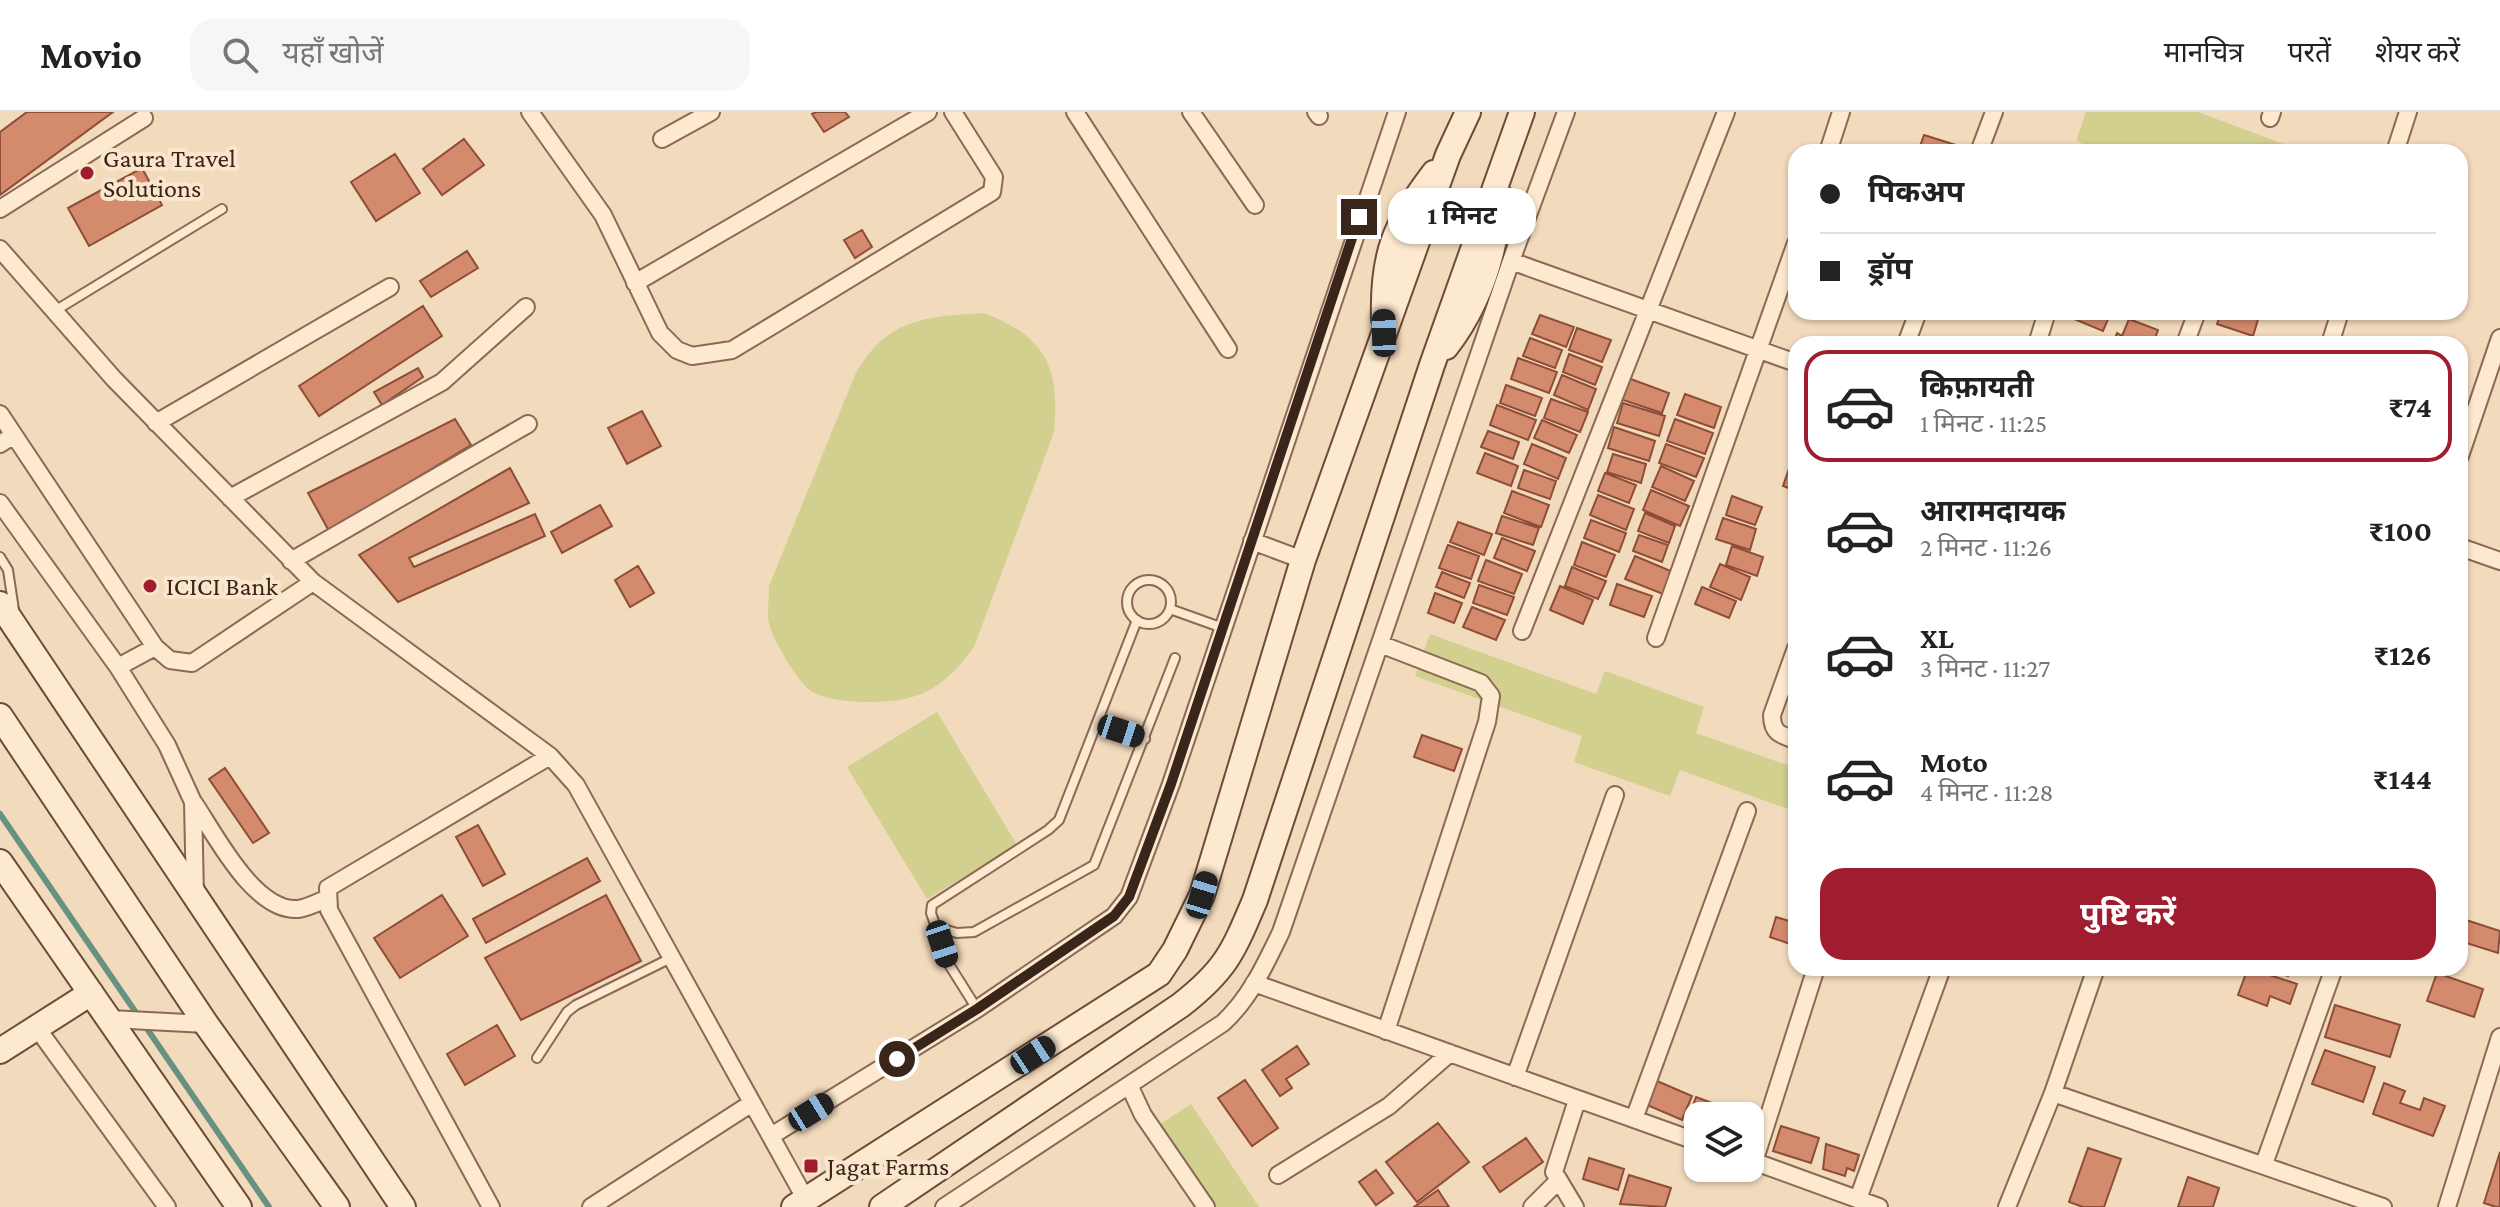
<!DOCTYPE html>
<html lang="hi">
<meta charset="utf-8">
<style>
:root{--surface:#fff;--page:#f6f6f6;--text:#222;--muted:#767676;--line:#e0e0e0;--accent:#a01d30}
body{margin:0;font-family:"Crimson Pro","Noto Sans Devanagari",serif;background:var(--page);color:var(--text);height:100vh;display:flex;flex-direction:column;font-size:30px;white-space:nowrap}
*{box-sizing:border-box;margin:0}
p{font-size:26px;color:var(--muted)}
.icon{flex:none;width:44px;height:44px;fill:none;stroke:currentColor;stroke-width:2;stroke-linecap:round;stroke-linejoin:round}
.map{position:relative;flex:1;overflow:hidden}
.drawer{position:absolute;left:1788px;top:224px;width:680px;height:640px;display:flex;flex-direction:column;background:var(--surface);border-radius:24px;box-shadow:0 2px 6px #0004}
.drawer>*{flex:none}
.hud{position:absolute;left:1788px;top:32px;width:680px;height:176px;border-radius:24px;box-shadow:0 2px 6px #0004;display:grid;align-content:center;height:176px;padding:0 32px;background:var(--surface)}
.tools{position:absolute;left:1684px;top:990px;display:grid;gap:16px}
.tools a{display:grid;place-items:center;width:80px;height:80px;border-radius:16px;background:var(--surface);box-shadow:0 2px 6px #0004;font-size:40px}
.end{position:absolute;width:36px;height:36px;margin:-18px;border:10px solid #39251a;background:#fff;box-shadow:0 0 0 4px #fff}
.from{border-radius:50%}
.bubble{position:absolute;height:56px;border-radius:24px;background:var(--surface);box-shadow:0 2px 6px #0004;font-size:26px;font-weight:700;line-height:56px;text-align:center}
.car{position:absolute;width:24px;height:48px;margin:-24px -12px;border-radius:10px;box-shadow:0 0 6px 2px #0007;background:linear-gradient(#222 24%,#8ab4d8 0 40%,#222 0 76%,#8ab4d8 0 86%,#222 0)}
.hud b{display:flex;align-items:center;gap:28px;height:76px;font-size:30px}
.hud b+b{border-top:2px solid var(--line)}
.hud i{width:20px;height:20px;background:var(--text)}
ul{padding:14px 0 0;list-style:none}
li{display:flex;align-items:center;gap:24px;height:112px;margin:0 16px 12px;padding:0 16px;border:4px solid transparent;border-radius:24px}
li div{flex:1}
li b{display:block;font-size:30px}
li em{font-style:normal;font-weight:700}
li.current{border-color:var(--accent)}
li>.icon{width:72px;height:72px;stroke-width:1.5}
.primary-button{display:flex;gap:16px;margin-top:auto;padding:16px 32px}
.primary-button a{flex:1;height:92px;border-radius:24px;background:var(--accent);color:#fff;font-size:32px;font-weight:700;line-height:92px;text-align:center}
header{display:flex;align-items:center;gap:48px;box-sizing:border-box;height:112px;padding:0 40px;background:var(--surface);border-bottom:2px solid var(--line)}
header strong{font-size:38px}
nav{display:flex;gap:44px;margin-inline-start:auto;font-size:28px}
.search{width:560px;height:72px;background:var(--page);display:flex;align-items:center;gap:20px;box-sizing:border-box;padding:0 28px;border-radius:24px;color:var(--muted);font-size:30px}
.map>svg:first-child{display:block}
</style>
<header>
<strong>Movio</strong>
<div class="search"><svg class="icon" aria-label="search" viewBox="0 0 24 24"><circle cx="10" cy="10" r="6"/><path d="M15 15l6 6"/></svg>यहाँ खोजें</div>
<nav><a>मानचित्र</a><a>परतें</a><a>शेयर करें</a></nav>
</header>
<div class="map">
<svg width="2500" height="1095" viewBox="0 0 2500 1095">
<rect width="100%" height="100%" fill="#f2dabc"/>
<path fill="#d1d08f" d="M2086,0H2198L2305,40H2107L2076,29Z
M984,201C1046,225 1060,255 1054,320L974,535C940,581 916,591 859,590C845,589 824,587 811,579C797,569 773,528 769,511C767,500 769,485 769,474L855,263C887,206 924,205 984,201Z
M1430,522L1596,582L1605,559L1704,595L1696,621L1796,656V700L1680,658L1670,684L1574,650L1582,624L1415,564Z
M937,600L1017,733L927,787L847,655Z
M1191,992L1259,1095H1196L1147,1021Z"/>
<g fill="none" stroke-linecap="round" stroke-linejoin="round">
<path stroke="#679181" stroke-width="6" d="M0,702L269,1095"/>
</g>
<path fill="#d48a6d" stroke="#8d4d37" stroke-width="2" d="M27,0H113L0,83V20Z
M816,0H845L849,5L824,20L812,2Z
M1924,23L1962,35L1960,40H1918Z
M464,27L484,53L442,83L423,57Z
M395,42L420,81L376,109L351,70Z
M142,56L162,93L89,134L68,96Z
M862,118L872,135L855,146L844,128Z
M467,139L478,156L431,185L420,169Z
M423,194L442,224L319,304L299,274Z
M2077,200H2111L2103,219L2074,207Z
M2221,200L2260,201L2253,224L2217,212Z
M1540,203L1574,215L1566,235L1532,222Z
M2129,207L2158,218L2153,232L2114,229L2117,221L2122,224Z
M1577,216L1611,228L1602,250L1569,238Z
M1530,226L1562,238L1555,256L1523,244Z
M1569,242L1602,255L1595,273L1563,260Z
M1518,246L1557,260L1549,281L1511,267Z
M418,256L423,265L382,293L374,280Z
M1562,263L1596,277L1588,298L1554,283Z
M1628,266L1669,281L1662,301L1620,287Z
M1506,273L1542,286L1535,304L1500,291Z
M1685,282L1721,295L1714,316L1677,303Z
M1551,287L1588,300L1580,320L1544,306Z
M1623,291L1665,304L1659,324L1617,311Z
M1497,293L1536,308L1528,328L1490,313Z
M642,299L661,334L627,352L608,316Z
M455,307L471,333L329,419L308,381Z
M1675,307L1713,321L1705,342L1667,329Z
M1542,308L1577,323L1569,341L1534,326Z
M1614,315L1655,329L1649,349L1608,336Z
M1488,319L1519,330L1513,347L1481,335Z
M1532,332L1566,346L1558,367L1524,352Z
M1666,332L1704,346L1696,365L1659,351Z
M1485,341L1518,354L1511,374L1477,361Z
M1613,342L1646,352L1641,371L1607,360Z
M1661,354L1694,369L1685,389L1652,375Z
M1790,354L1796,356V379L1783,374Z
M510,356L529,391L409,446L414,455L535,402L545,424L398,490L359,443Z
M1524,358L1556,369L1550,387L1518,376Z
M1605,361L1636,373L1629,391L1598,379Z
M1651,378L1689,394L1680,414L1643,398Z
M1512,379L1549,393L1541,415L1504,401Z
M1598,383L1634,397L1626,418L1590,403Z
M1732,384L1762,395L1755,413L1726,403Z
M600,393L612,414L562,441L551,420Z
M1645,401L1675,414L1669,431L1638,419Z
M1502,404L1539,416L1533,433L1496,421Z
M1723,406L1756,417L1750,438L1716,427Z
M1591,408L1626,421L1619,440L1584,426Z
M1458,410L1492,422L1484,443L1450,430Z
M1639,423L1668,433L1662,450L1633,439Z
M1502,426L1535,439L1527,459L1494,446Z
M1582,430L1615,443L1606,465L1574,453Z
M1448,433L1479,444L1471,467L1439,456Z
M1732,434L1763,445L1757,464L1726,453Z
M1635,444L1673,460L1663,482L1625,467Z
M1486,448L1522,462L1514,482L1478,469Z
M1720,452L1750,465L1741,488L1710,475Z
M638,454L654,481L630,495L615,468Z
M1572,455L1606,469L1598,487L1565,474Z
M1442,460L1470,471L1464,486L1436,475Z
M1617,472L1652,484L1644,505L1610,493Z
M1479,473L1514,485L1507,503L1473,491Z
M1560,474L1593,488L1583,512L1550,498Z
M1702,475L1736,489L1729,506L1695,492Z
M1435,481L1462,491L1454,511L1428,501Z
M1472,495L1505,508L1496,528L1463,515Z
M1422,623L1462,637L1454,659L1414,645Z
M225,656L269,721L253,731L209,667Z
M478,713L505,762L483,774L456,725Z
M587,746L600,769L486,831L473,807Z
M442,783L468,824L400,866L374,826Z
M606,783L641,849L521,908L485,846Z
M1776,805L1796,811V834L1770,825Z
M2460,806L2500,819L2498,841L2460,829Z
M2248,856L2297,872L2290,892L2270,884L2267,894L2238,883Z
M2266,856H2291L2288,864Z
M2437,861L2483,877L2474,905L2427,889Z
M2335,893L2400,913L2390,945L2325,925Z
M497,913L515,944L465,973L447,942Z
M1297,934L1309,952L1286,967L1292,976L1280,984L1262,958Z
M2325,938L2375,955L2363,990L2312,972Z
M1245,968L1278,1016L1252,1034L1218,986Z
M1657,969L1692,984L1682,1008L1647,993Z
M2384,971L2405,979L2400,991L2420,998L2424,986L2445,994L2433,1024L2373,1002Z
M1696,985L1731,998L1729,1004H1698V1012L1688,1008Z
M1438,1011L1469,1050L1417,1090L1386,1050Z
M1781,1014L1819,1026L1811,1051L1773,1039Z
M1526,1026L1543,1050L1500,1080L1483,1055Z
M1826,1032L1859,1043L1854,1059L1847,1056L1845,1064L1823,1057Z
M2088,1036L2121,1047L2104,1095H2083L2069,1090Z
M2500,1040V1095H2496L2484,1091Z
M1589,1046L1624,1057L1618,1078L1583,1067Z
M1376,1058L1393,1081L1376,1093L1359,1070Z
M1629,1063L1671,1076L1665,1095L1620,1092Z
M2188,1065L2219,1076L2213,1095H2178Z
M1438,1078L1449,1095H1414Z"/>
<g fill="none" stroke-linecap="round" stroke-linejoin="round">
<g stroke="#8b6954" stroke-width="12">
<path id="lane" d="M53,200L222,97
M0,445L8,458L14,498
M1127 490a22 22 0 1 1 44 0a22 22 0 1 1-44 0Z
M1170,497L1223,516
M1097,611L1145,627
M936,815L957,821L974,820L1094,753L1175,546
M977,897L950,854L931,801L932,793L1048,718L1059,708L1137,508
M537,946L567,900L576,893L671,846"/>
</g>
<g stroke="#8b6954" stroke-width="20">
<path id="street" d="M530,0L603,103L660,221L677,238L692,244L732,238L992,80L994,65L953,0
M1075,0L1228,237
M1191,0L1255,93
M1316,0L1319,4
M2270,6L2272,0
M662,27L711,0
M1828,40L1841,0
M1979,40L1994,0
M2395,40L2408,0
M0,97L144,6
M0,137L114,267L313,470L550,644L576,673L806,1088
M1511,149L1796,251
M635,171L928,0
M1906,232L1918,200
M2037,232L2047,200
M2185,232L2197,200
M2330,232L2340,200
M0,302L155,535L170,548L192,551L313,470
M156,311L390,175
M0,332L14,323
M2460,344L2500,226
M230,386L442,270L526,195
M0,391L118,555L167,633L193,690L195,784
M1252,429L1303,448
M2460,435L2500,449
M291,449L528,312
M1522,519L1726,0
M1656,526L1796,131
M1380,532L1481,571L1491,584L1487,610L1386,919
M1796,536L1772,603C1772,621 1780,623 1796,628
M118,555L155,535
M194,691C215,722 254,800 298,797C307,796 319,790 328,786
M1254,871L1698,1030
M110,907L206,912
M37,916L167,1095
M1515,965L1615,683
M1129,973L1143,1003L1206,1095
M2053,981L2383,1095
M1634,1007L1747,699
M771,1024L977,897L1114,804L1129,785L1171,672L1397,0
M1750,1048L1879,1095
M1754,1050L1816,856
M2264,1052L2334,856
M1278,1063L1389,994L1450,941
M1858,1087L1942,856
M491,1095L329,798L328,776L550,644
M591,1095L752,991
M944,1095L1223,911C1250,886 1265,853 1281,820L1511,149L1566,0
M1532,1095L1558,1069
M1575,1095L1554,1060L1577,988
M2007,1095L2053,981L2096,856
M2447,1095L2500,925"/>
</g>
<g stroke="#6d4b37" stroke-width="28">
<path id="secondary" d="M1384,207C1382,142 1395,112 1434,61
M1446,235C1480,191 1496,138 1500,84
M0,492L403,1095
M0,604L206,912L337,1095
M0,750L239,1095
M0,939L91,881
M794,1095L1159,862L1175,838L1202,783L1303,448L1448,43L1468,0
M882,1095L1181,893C1226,858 1233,840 1255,788L1432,253L1522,0"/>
</g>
<use href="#lane" stroke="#fce9cf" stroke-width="8"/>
<use href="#street" stroke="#fce9cf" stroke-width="16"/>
<use href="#secondary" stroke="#fce9cf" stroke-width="24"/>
</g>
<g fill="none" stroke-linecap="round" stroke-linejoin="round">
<path stroke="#39251a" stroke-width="10" d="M897,947L977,897L1114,804L1129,785L1171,672L1359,105"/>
</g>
<g fill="#a01d30" stroke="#f9e6cc" stroke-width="3">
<circle cx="87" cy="61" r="8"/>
<circle cx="150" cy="474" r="8"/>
<rect x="803" y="1046" width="16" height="16" rx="4"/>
</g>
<g text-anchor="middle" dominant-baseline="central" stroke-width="8" stroke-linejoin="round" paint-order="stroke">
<g font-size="26" fill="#39251a" stroke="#f9e6cc" text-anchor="start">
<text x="103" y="46">Gaura Travel<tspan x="103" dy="30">Solutions</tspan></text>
<text x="166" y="474">ICICI Bank</text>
<text x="827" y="1054">Jagat Farms</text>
</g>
</g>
</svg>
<div class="tools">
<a><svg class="icon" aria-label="layers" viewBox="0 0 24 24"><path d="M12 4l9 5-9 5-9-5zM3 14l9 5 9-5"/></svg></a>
</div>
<i class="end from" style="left:897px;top:947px"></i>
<i class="end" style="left:1359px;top:105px"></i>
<div class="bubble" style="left:1388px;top:76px;width:148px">1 मिनट</div>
<i class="car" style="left:1384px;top:221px;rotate:359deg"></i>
<i class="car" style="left:1121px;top:619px;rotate:108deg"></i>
<i class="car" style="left:1202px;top:783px;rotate:17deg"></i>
<i class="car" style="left:942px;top:832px;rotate:162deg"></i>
<i class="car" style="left:1033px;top:943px;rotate:57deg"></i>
<i class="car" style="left:811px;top:1000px;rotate:58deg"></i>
<div class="hud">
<b><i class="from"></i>पिकअप</b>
<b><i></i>ड्रॉप</b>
</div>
<section class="drawer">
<ul>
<li class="current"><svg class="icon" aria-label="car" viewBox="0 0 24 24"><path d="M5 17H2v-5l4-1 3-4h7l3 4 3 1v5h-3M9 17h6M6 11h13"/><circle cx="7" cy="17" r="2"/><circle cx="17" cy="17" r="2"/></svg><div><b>किफ़ायती</b><p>1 मिनट · 11:25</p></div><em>₹74</em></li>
<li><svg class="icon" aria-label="car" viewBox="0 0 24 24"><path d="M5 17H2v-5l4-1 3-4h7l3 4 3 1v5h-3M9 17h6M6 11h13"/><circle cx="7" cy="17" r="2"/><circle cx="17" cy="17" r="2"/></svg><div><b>आरामदायक</b><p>2 मिनट · 11:26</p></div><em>₹100</em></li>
<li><svg class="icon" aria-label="car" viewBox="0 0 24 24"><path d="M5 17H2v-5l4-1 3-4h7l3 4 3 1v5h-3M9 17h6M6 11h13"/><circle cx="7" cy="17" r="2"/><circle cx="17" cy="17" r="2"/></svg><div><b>XL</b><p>3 मिनट · 11:27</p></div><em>₹126</em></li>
<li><svg class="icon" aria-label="car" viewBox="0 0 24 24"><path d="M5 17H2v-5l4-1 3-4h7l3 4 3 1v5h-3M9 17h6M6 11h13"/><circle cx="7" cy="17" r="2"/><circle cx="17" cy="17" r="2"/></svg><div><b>Moto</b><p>4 मिनट · 11:28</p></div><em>₹144</em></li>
</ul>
<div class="primary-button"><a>पुष्टि करें</a></div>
</section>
</div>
